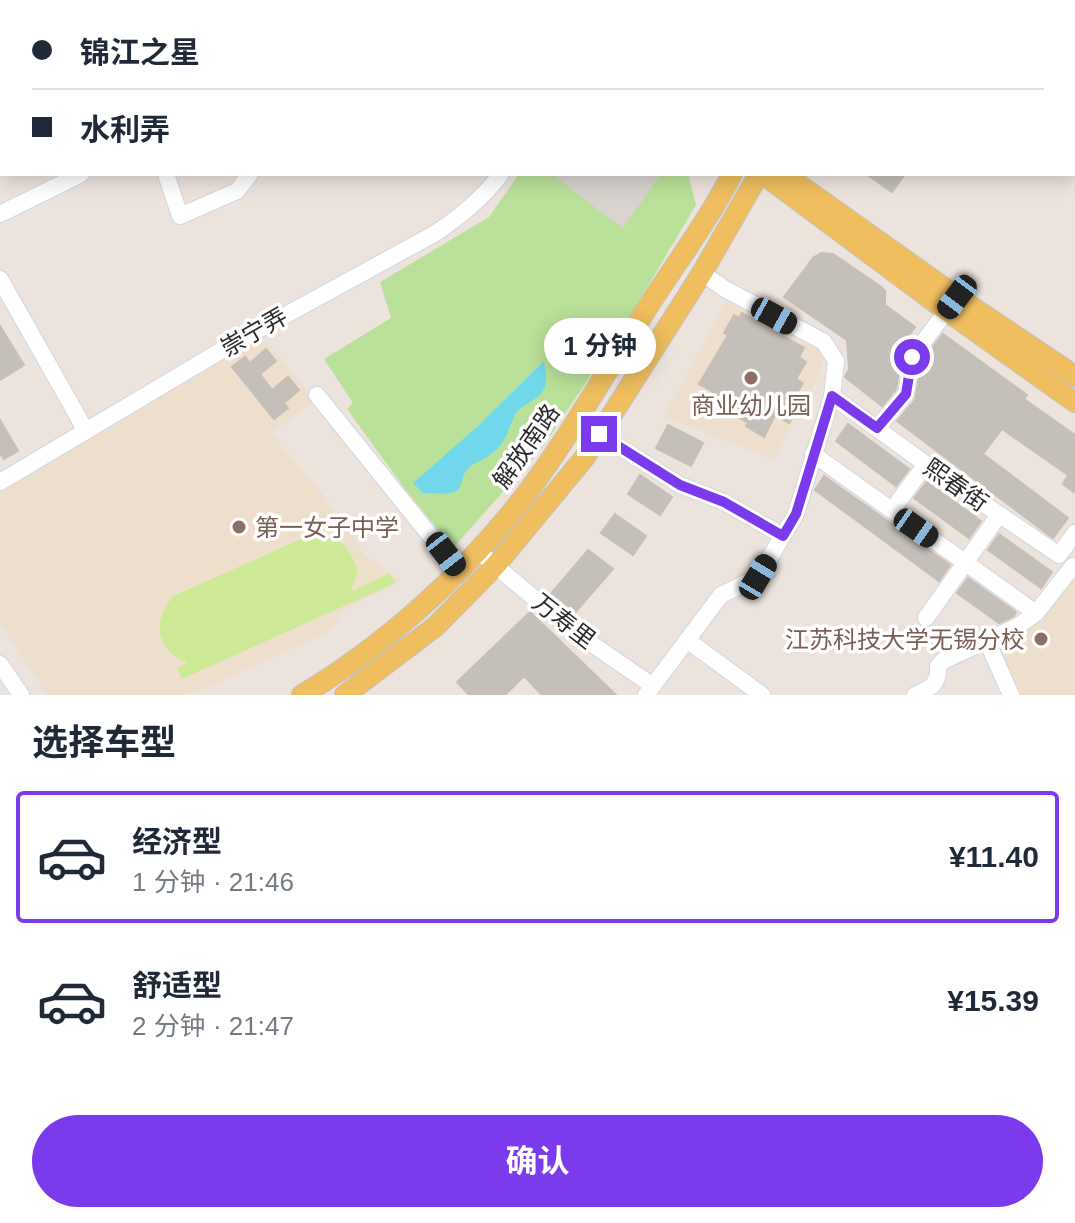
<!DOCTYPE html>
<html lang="zh">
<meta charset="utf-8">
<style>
:root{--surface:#fff;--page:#f6f6f7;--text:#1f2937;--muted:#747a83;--line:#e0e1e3;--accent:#7c3aed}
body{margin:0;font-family:Helvetica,"Noto Sans SC",sans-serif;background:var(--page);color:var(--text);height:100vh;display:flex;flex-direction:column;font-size:30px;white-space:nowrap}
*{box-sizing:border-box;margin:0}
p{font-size:26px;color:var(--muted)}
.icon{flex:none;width:44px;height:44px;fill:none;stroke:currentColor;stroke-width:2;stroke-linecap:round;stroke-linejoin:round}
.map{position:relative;height:695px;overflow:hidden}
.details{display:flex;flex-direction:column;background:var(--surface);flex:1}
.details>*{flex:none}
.banner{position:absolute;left:0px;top:0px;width:1076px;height:176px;box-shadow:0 4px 20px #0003;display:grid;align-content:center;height:176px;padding:0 32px;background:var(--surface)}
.end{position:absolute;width:36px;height:36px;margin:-18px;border:10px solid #7c3aed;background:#fff;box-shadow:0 0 0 4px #fff}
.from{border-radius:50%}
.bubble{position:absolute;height:56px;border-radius:28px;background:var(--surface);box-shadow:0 4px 20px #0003;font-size:26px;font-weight:700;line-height:56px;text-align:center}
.car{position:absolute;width:24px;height:48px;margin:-24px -12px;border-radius:10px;box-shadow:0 0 6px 2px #0007;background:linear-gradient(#222 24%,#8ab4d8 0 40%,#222 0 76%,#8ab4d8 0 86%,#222 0)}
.banner b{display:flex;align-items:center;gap:28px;height:76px;font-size:30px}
.banner b+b{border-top:2px solid var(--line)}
.banner i{width:20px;height:20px;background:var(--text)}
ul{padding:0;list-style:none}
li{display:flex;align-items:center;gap:24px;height:132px;margin:0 16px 12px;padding:0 16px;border:4px solid transparent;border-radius:8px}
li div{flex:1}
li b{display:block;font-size:30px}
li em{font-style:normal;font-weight:700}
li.active{border-color:var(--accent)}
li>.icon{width:72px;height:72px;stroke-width:1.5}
h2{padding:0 32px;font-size:36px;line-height:96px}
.button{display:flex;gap:16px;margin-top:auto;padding:16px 32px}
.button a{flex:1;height:92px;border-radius:48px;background:var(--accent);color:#fff;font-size:32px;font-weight:700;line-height:92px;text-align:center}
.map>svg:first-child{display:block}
</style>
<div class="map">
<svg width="1075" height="695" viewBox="0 0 1075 695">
<rect width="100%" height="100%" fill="#ece3dc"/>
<path fill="#eddfcc" d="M726,302L822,352L823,365L811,391L773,459L664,417Z
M262,336L315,401L271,433L324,496L363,553L401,581L344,610L329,632L197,692L185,695H47L0,623V492L66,450Z
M1071,578L1075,581V695H1017L995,645L1021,634L1038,622Z"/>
<path fill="#bae19a" d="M519,174H688L696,205L627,321L542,448L453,548L405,489L347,409L353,403L324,359L391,318L380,282L489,217Z"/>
<path fill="#cee995" d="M315,533C339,535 351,549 358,571L351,591L390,573L395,583L182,679L177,668L187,663C155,649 152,622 173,596Z"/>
<path fill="#d8d3cf" d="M552,174H657L659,176L623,229Z"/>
<path fill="#71d8ec" d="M544,361C551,397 539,394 517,411C506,431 509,442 487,457C480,462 471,463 466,471C461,477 463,489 454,492C446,495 432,493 423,493L413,483L478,426Z"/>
<path fill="#c4bfb8" stroke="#c7bfb6" stroke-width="2" d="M866,174H905L892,192Z
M821,253L833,254L880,286L885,291V305L915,327L898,350L902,353L896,389L882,406L845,377L849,369L847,340L784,297L813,258Z
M742,313L804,348L799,357L806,362L796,379L803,383L795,396L803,401L789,423L775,415L764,437L746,426L748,423L736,416L739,412L724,403L726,399L699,384L728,335L724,333L734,315L739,318Z
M0,326L24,365L0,380Z
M943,334L1027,395L1024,399L1075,435V493L1063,484L1068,475L1002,429L983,454L1068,518L1053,538L897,421L915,400L922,361Z
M266,349L276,361L260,374L272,390L288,377L299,390L284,403L288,408L274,419L232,367L245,357L250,363Z
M0,420L18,451L4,459L0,453Z
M848,424L909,469L896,486L836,441Z
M668,425L703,443L691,466L656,448Z
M640,475L672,497L660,515L628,494Z
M824,476L950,565L939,581L815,490Z
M927,482L981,521L969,538L914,498Z
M615,514L646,536L633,555L601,533Z
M999,534L1052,572L1041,588L988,550Z
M588,550L613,569L572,616L549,596Z
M968,578L1016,612L1014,616L999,623L957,593Z
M530,612L616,695H542L524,676L505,695H469L457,682Z"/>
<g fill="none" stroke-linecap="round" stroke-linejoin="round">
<g stroke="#d1d6e3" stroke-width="18">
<path id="minor" d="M138,2L140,0
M385,2L386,0
M166,174L180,216L237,191L250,174
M0,214L81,174
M0,279L86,431
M317,395L458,570
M832,396L934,470L1059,555L1075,533
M877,428L906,394L912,357L954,301
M599,434L680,485L724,502L783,536
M813,454L1036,613
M0,482L222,350L434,234C460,217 482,199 501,174
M892,510L926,464
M478,551L573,631L653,686
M926,618L999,515
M687,640L762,695
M987,641L1011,695
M0,664L21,695
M646,695L721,595L758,577L796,514L832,396L836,361L824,342L725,289L702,273
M915,695C931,688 939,685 938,666L943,661L1018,626L1036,613L1073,566"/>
</g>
<g stroke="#c3c3c3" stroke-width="22">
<path id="major" d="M536,0L538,2
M565,0L567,2
M794,2V0
M822,2L823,0
M763,174L936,303L1075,402
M784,174L957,297L1075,376
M302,695C386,645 463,575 524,497C568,439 604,375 644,313C673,267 707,223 732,174
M345,695L436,626L495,566L585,457L702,273L759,174"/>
</g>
<use href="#minor" stroke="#fff" stroke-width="16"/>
<use href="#major" stroke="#eebe5f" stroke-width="20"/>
</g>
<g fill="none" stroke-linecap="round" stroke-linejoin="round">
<path stroke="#7c3aed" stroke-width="10" d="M599,434L680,485L724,502L783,536L796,514L832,396L877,428L906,394L912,357"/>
</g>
<g fill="#8d6e63" stroke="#fff" stroke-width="3">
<circle cx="751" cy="378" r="8"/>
<circle cx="239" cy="527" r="8"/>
<circle cx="1041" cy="639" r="8"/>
</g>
<g text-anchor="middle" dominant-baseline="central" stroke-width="7" stroke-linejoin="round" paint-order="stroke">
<g font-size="24" fill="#2a2a2a" stroke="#fff">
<text transform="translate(254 332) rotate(-30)">崇宁弄</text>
<text transform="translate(526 446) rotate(-55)">解放南路</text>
<text transform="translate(956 485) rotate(35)">熙春街</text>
<text transform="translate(564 621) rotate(38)">万寿里</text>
</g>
<g font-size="24" fill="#785e54" stroke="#fff">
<text x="751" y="405">商业幼儿园</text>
<text x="255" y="527" text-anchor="start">第一女子中学</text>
<text x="1025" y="639" text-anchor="end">江苏科技大学无锡分校</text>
</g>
</g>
</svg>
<i class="end from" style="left:912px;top:357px"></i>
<i class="end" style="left:599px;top:434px"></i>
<div class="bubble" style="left:544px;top:318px;width:112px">1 分钟</div>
<i class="car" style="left:957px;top:297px;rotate:217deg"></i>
<i class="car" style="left:774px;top:316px;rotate:119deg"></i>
<i class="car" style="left:916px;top:528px;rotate:125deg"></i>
<i class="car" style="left:446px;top:554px;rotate:142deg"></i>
<i class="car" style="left:758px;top:577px;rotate:31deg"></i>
<div class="banner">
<b><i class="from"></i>锦江之星</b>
<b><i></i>水利弄</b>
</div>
</div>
<section class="details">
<h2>选择车型</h2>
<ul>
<li class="active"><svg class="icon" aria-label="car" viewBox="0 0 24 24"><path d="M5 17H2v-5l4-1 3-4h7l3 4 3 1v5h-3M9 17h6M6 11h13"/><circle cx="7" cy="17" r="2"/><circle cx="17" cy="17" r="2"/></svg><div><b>经济型</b><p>1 分钟 · 21:46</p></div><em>¥11.40</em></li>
<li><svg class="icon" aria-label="car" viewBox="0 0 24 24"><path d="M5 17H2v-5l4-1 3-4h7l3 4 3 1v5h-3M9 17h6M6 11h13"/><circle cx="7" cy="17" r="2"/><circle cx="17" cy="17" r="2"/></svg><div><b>舒适型</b><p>2 分钟 · 21:47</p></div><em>¥15.39</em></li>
</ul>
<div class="button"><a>确认</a></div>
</section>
